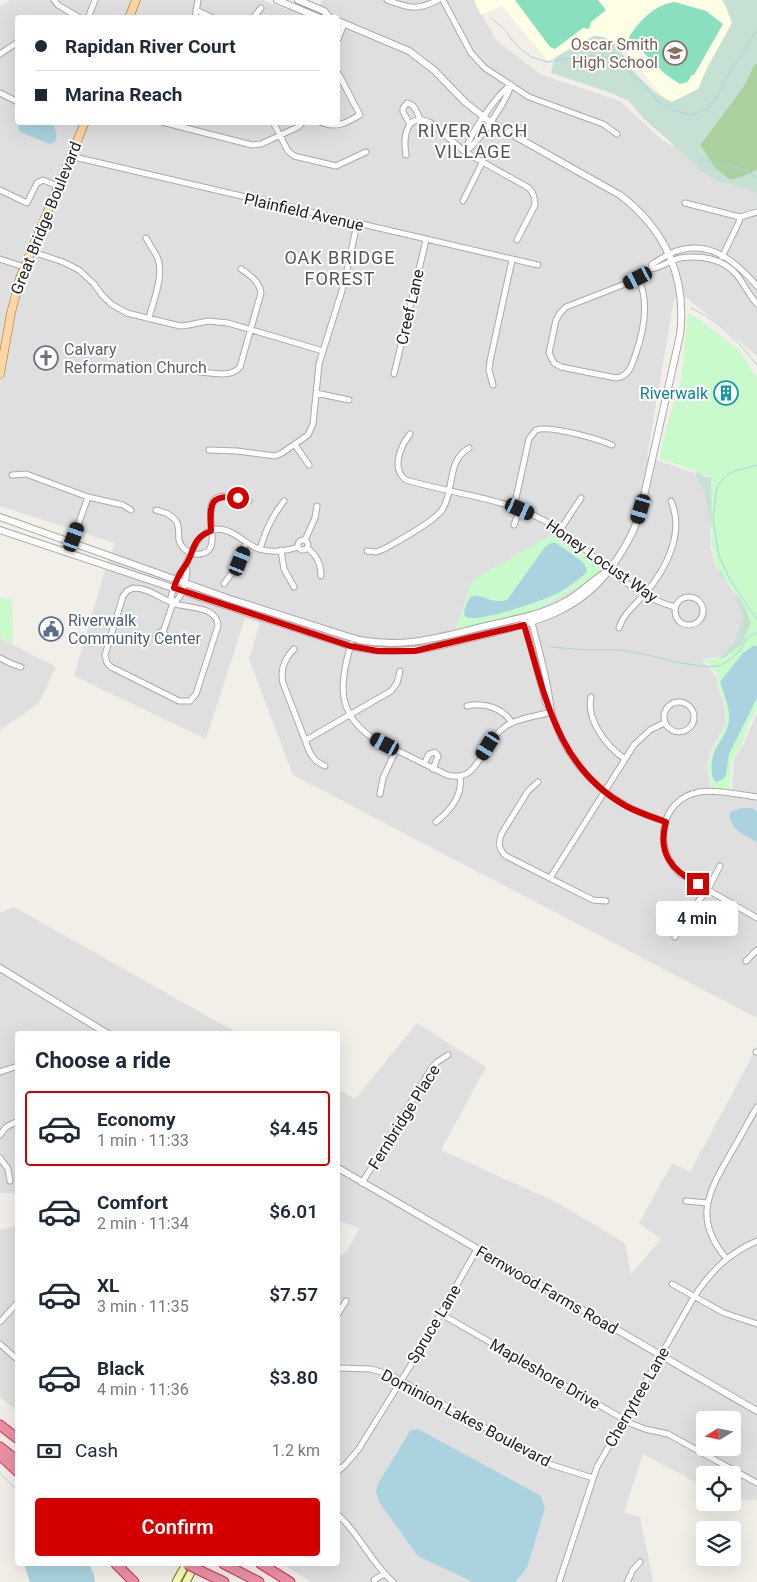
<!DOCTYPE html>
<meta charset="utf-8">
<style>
:root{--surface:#fff;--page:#f6f6f7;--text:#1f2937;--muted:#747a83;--line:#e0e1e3;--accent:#d40000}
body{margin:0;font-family:Roboto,sans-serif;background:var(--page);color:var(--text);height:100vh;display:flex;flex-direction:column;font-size:19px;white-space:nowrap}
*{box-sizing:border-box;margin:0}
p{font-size:16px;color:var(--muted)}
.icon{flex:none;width:28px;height:28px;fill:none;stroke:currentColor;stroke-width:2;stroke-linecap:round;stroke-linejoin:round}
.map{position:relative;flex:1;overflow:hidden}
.sheet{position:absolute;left:15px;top:1031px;width:325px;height:535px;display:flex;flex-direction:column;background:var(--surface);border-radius:5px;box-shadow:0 5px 20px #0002}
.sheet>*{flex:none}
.guide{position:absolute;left:15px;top:15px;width:325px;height:110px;border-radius:5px;box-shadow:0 5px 20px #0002;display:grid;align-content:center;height:110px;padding:0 20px;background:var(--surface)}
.needle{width:32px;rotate:260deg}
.controls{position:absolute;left:696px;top:1411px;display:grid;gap:10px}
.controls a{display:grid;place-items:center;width:45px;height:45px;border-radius:5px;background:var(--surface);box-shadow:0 5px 20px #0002;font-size:25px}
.end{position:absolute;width:22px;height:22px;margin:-11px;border:6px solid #d40000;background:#fff;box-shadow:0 0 0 2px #fff}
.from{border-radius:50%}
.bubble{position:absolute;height:35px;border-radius:5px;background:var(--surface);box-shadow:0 5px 20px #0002;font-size:16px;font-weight:600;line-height:35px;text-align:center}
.car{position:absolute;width:15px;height:30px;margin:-15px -8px;border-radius:6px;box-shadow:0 0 4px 1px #0007;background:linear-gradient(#222 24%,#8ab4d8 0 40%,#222 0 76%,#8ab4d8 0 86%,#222 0)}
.guide b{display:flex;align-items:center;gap:18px;height:48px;font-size:19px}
.guide b+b{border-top:1px solid var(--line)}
.guide i{width:12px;height:12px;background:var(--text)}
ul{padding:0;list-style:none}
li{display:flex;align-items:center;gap:15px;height:75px;margin:0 10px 8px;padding:0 10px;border:2px solid transparent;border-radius:5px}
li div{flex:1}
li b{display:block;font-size:19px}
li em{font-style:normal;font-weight:600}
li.on{border-color:var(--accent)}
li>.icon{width:45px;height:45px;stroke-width:1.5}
h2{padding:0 20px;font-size:22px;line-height:60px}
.pay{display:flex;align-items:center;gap:12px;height:55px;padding:0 20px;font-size:19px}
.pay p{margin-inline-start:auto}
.cta{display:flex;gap:10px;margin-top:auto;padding:10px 20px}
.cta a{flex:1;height:58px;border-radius:5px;background:var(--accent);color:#fff;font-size:20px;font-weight:600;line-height:58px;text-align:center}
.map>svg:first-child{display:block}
</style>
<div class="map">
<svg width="757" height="1582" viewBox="0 0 757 1582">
<rect width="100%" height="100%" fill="#f2efe9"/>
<path fill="#e0dfdf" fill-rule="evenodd" d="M10,0H263L307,17L18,18V122H338V18L315,17L322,0H474L496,40L540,74L620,101L663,141L724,169L757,180V356L687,298L674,299L647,457L709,478L711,549L717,569L745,607L750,623L724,657L702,659L717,678L718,688L724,702L726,724L712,748L707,765L711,787L732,790L734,758L744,743L757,713V1018L293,775L249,659L260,623L245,618L206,739L74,676L105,570L115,543L0,506V7Z
M0,638L56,667L39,703L0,730Z
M14,907L239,1034H18L17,1193H0V913Z
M417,1023L486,1067L441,1150L554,1201L625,1243L631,1274L661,1239L639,1223L672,1163L690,1172L757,1047V1500L733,1499L732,1475H705V1487L643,1454L624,1512L640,1517L653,1580L652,1582H311L282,1564H338V1256L346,1253L359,1228L338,1221V1089L355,1099ZM705,1420H732V1448H705Z
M17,1226V1411L0,1397V1230Z"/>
<path fill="#ffffe5" d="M474,0H723L742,24L694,96L666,101L620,44L583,39L548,61L502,6L481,15Z"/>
<path fill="#add19e" d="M757,63V170L742,177L730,180L714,167L700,145L743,87L754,65Z"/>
<path fill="#c6e0d4" d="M722,0H757V63L754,65L743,87L700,145L714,167L730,180L742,177L757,170V194L748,189L718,181L700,170L667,139L644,119L629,101L608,92L551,73L555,58C563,54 588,37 595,36C616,35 625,61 636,74C647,86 657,95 672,102L698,89L708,66L732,23L726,7Z
M724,467L743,590L757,635L737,655L711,665L720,658L734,643L743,619L734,587L730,582L720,575L705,492L696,477L697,471L707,478H709Z"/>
<path fill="#c8facc" d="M688,313L701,321L738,349L757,378V708L747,728L743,742L733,757L731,765L730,789L712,787L708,765L713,749L727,724L725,702L719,687L718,675L704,660L724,658L742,644L751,623L745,607L718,568L712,548L711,477L680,465L659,459L667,425L681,381Z
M560,530L610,570L530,613L454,634L472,580Z
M0,598L12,599L13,644L0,637Z"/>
<path fill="#88e0be" d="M515,0H598L606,10L591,22L589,29L583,28L555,49L550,47Z
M675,2L706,11L723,24L694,75H692L687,82L680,84L665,74L629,38C638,21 656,4 675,2Z"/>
<path fill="#aad3df" d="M19,123H53L57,135L55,142L50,144L20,132L18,128Z
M551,543H556L584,563L587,571L585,574C577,580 569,587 560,592C549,599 471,626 465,616C462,611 468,602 470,597L472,596C485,595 492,604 507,600L545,547Z
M753,646H757V698L729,754L726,775L723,779L716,782C712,778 712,776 712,771C709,747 727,740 729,720C730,707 724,694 720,682L743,653Z
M741,808H753L757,812V842C743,834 729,829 730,812Z
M418,1429L541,1496L545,1508L527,1568L515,1582H473L418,1556L379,1502L376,1492L378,1484L410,1431Z
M24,1564H89L94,1575L95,1582H30Z"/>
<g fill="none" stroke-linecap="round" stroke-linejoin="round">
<path stroke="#aad3df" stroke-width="1" d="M491,18L505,30L516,45L531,57L548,62L583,56L601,55L618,62L646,87L657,101L673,110L691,115L707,109L718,96L725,80L757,30
M703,159L745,170L757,178
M691,308C721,323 736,339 757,365
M757,465L735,471L727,475L721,481L718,485L716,493L713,520L719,556L730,580L757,620
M551,647L587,650H622L657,657L674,662L709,667L718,666L726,662L740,651L746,639L757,632
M0,1473L18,1491"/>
<g stroke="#a9a9a9" stroke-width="7">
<path id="minor" d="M54,0L58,5L80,18
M387,0C408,8 417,11 438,0
M443,0L471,53L485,68L529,97L603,124L617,134
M196,10L213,18
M88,18L95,0
M195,18L198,0
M253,18L261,8
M338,39L344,24
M0,54L18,42
M511,85C506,102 480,141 465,152C469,135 497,94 511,85Z
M0,93L18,102
M162,122L252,145L261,144L298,127L303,122
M273,122L288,151L294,156L336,166L366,152
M320,122C336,129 346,123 360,115L338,73
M410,124L403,112V108L407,103C415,104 417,113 420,119
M406,155C403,137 406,111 431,123L465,152L529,188C534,193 535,198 535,205L517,240
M70,156L538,265
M0,190L27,203L37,183L43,180L58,186
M463,201L482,163
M685,203L740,217L757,212
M146,238C150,245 155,252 158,259C164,276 153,302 149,318
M30,251L63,262L79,270L94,284L102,295L111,304L127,313L180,326L189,325L208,321L228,323L323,351
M722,257L739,222L740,217
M0,259L24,267
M651,269L652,264C661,259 670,252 680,250C713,241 737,263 757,286
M638,278C650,302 644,331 635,356C631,367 629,376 616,378L561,367L554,363L549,353L556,320L560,313L566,307L625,284L651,269C661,268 670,260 680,258C700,255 723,258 737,275C744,284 749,295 757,304
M200,372C213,373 231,378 240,367L261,293C259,281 251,276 241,269
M394,374L426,240
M493,385L489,370L490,361L512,260
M316,393L349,400
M410,434C400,447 391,469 406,480C453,494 501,497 545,521C589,545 626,595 675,607
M295,445L309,465
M209,450L237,451L275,456L282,453L308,435L313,424L319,364L344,284L357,224
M12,475L26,474L88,497L123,505L131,510
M514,507L529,439L536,430C550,425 598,439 612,445
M156,510C164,512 171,514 176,521C180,527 178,534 179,540C181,550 194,557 204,553C226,546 193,496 226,496C233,497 242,499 249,501
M514,525L520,509
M560,530L581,498
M298 545a5 5 0 1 1 10 0a5 5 0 1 1-10 0Z
M305,540L315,518L317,506
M307,548C317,555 321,565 321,576
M260,549C265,531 272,516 284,501
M281,550L284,569L294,587
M367,551L376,552L384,549C398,541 434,522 442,510C455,491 446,461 469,448
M68,553L88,497
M185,566C193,546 204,519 232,533C242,538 249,546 259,549C271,553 287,551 298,547
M224,584L240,561L246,542
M133,588C149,588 159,598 173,603C187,609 217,605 218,626L196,694L190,701H179L111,667L107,663L105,655L123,596L127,591Z
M675 611a14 14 0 1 1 28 0a14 14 0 1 1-28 0Z
M531,619C538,645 546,674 550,701C551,706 551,711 553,716C564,755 592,787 627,806C639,813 653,817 666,822
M524,622L546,703L550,710
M619,628C623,614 635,605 645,594C666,569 685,533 671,501
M163,632L173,603L171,597L176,579L185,566L187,569C186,580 184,597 173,603
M156 637a5 5 0 1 1 10 0a5 5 0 1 1-10 0Z
M351,644C340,683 335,713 374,739L447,775C471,781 476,764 488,747C492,739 499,731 506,726C518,718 537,716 552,712
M294,649C284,659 280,670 283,683L310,753L316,761L325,766
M0,658L12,664L21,667
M591,697C586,720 607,747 625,759
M664 717a15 15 0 1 1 30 0a15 15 0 1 1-30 0Z
M467,706C484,702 503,708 512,723
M306,740L391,691L397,683L400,671
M424,764L429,754L435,752L438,756L433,769
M538,782L528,791L502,833C498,842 498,849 506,856L593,900L606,901
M380,794L383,778L396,750
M757,797C740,795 716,789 699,792C659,800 653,848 680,874L757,918
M436,822C450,811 463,795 460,776
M550,878L634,745L650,730L664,723
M675,937L682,922L708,889L720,866
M746,961L757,950
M756,1052H757
M0,1072L18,1066
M0,1135L6,1127L18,1121
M0,1158L8,1169L10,1181
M362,1183L431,1069L437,1062L448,1055
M686,1201L707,1203
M726,1258C695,1221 706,1196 728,1158C738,1141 747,1124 757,1107
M672,1284L724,1313L757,1324
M338,1314L346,1301
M441,1314L632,1424L645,1429L668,1434L757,1483
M0,1322L18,1302
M0,1344L18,1360
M338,1368L371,1369L391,1375L542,1460L552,1465L593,1478
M338,1471L345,1465L358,1450L422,1347L477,1249
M338,1515C360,1534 371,1563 393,1582
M374,1580L384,1574
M559,1582L597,1467L694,1297C711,1271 729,1253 757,1241
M627,1582L633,1570L640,1562"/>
</g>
<g stroke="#a9a9a9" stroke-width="8">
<path id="tertiary" d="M277,0L320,18
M298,0L324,11L330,18
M0,517L230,599L359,640C407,649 444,636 490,625C515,619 541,615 563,603C579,595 591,581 606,572
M0,530L236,609L350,646C377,652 402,653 429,648C451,643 474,637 496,632C542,620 580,609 610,569C624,550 635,532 641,509L680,335C687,278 666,230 620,195L490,122L465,102L434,70L409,51L338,21
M0,968L108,1034
M338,1168L757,1411"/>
</g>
<g stroke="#707d05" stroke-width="9">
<path id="secondary" d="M176,1582L186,1564
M186,1582L195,1565"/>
</g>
<g stroke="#a06b00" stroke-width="9">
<path id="primary" d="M129,18L136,0
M0,374L11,313L20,278L85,122"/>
</g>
<g stroke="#dc2a67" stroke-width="11">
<path id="motorway" d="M0,1425L18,1439
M0,1447L18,1461
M0,1455L18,1472
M116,1564L134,1582
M224,1564L259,1582
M261,1564L290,1582
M203,1572L224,1582"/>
</g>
<use href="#minor" stroke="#fff" stroke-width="5"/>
<use href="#tertiary" stroke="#fff" stroke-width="6"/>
<use href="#secondary" stroke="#f7fabf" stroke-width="7"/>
<use href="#primary" stroke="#fcd6a4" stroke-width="8"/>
<use href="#motorway" stroke="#e892a2" stroke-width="9"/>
<g stroke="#dc2a67" stroke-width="11" stroke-linecap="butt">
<path id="motorway-bridge" d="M187,1564L203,1572"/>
</g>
<use href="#motorway-bridge" stroke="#e892a2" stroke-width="9"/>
</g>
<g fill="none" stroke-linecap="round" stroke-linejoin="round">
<path stroke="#d40000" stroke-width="6" d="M238,498C208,493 210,506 211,531C191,538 195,552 185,566C180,573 176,579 174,588L350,646L378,651H415L524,625C545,695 557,768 626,806C639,813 652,817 666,822C657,853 672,871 698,884"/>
</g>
<defs>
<g id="school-ring" transform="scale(1.25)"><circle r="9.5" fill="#fff" stroke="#8d6e63" stroke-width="1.5"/><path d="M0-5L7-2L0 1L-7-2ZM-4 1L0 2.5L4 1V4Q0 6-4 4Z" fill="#8d6e63"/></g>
<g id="church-ring" transform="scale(1.25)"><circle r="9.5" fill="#fff" stroke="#6b7280" stroke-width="1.5"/><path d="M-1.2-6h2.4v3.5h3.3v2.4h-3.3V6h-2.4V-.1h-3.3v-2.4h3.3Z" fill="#6b7280"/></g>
<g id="building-ring" transform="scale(1.25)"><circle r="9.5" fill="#fff" stroke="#0f9aa8" stroke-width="1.5"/><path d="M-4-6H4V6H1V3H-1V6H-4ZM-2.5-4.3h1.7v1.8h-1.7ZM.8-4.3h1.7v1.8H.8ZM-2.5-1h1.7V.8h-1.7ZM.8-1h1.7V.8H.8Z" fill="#0f9aa8"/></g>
<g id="civic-ring" transform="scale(1.25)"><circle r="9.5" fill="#fff" stroke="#5c6f8a" stroke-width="1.5"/><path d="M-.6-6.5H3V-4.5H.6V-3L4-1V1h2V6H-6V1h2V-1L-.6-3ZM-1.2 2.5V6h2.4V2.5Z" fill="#5c6f8a"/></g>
</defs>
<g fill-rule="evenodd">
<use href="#school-ring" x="675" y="53"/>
<use href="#church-ring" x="46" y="358"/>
<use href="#building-ring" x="726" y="393"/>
<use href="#civic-ring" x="51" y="629"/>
</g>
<g text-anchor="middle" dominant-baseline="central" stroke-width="4" stroke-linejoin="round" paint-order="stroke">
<g font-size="16" fill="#785e54" stroke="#fff" text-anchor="end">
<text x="658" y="44">Oscar Smith<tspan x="658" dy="18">High School</tspan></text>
</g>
<g font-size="16" fill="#222" stroke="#fff">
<text transform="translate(304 212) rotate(13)">Plainfield Avenue</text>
<text transform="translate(46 218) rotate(-68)">Great Bridge Boulevard</text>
<text transform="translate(410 307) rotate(-77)">Creef Lane</text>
<text transform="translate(602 561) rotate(35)">Honey Locust Way</text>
<text transform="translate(404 1117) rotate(-58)">Fernbridge Place</text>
<text transform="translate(547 1290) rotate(30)">Fernwood Farms Road</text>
<text transform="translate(434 1324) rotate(-59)">Spruce Lane</text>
<text transform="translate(545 1374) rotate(30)">Mapleshore Drive</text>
<text transform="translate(637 1397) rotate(-60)">Cherrytree Lane</text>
<text transform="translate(466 1418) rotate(28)">Dominion Lakes Boulevard</text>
</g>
<g font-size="16" fill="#5b616d" stroke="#fff" text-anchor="start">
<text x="64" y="349">Calvary<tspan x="64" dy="18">Reformation Church</tspan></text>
</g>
<g font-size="16" fill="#0d838f" stroke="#fff" text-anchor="end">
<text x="708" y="393">Riverwalk</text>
</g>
<g font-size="16" fill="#4e5e75" stroke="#fff" text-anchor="start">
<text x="68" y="620">Riverwalk<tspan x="68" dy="18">Community Center</tspan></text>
</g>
<g font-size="18" letter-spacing="1" fill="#555" stroke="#fff">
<text x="473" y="130">RIVER ARCH<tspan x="473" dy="21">VILLAGE</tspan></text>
<text x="340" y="257">OAK BRIDGE<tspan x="340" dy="21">FOREST</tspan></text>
</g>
</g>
</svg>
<div class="controls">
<a><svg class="needle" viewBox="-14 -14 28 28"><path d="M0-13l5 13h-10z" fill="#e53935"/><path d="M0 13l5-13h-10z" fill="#747a83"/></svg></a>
<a><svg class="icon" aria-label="locate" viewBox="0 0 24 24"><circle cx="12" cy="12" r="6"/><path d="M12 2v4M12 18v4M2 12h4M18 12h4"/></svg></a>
<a><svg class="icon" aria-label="layers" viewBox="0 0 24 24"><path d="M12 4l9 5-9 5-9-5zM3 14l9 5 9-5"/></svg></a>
</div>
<i class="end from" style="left:238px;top:498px"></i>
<i class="end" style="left:698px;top:884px"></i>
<div class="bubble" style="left:656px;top:901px;width:82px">4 min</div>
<i class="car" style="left:638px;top:278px;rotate:243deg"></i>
<i class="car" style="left:520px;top:509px;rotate:114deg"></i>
<i class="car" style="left:641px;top:509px;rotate:197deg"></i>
<i class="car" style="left:74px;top:537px;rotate:20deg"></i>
<i class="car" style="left:240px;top:561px;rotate:22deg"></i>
<i class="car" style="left:385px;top:744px;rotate:297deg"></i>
<i class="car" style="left:488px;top:746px;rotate:212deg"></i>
<div class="guide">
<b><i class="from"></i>Rapidan River Court</b>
<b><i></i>Marina Reach</b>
</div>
<section class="sheet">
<h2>Choose a ride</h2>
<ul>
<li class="on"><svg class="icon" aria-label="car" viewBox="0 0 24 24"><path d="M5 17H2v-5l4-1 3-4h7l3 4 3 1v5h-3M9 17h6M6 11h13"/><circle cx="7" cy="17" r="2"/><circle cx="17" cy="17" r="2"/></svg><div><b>Economy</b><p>1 min · 11:33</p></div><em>$4.45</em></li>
<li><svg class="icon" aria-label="car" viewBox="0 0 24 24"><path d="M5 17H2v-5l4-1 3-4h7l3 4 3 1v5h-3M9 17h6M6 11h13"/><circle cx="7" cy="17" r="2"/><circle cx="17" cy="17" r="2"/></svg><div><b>Comfort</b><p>2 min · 11:34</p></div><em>$6.01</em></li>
<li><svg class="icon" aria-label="car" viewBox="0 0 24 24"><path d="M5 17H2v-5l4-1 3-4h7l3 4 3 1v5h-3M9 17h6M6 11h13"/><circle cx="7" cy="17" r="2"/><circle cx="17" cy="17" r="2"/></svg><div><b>XL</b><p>3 min · 11:35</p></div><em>$7.57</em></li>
<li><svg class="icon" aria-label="car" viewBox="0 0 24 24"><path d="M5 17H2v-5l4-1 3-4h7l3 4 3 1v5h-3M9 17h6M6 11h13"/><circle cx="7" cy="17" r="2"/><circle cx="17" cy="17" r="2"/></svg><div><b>Black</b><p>4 min · 11:36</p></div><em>$3.80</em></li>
</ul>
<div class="pay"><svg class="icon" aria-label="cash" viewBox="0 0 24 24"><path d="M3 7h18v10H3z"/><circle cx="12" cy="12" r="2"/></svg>Cash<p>1.2 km</p></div>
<div class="cta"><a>Confirm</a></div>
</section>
</div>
